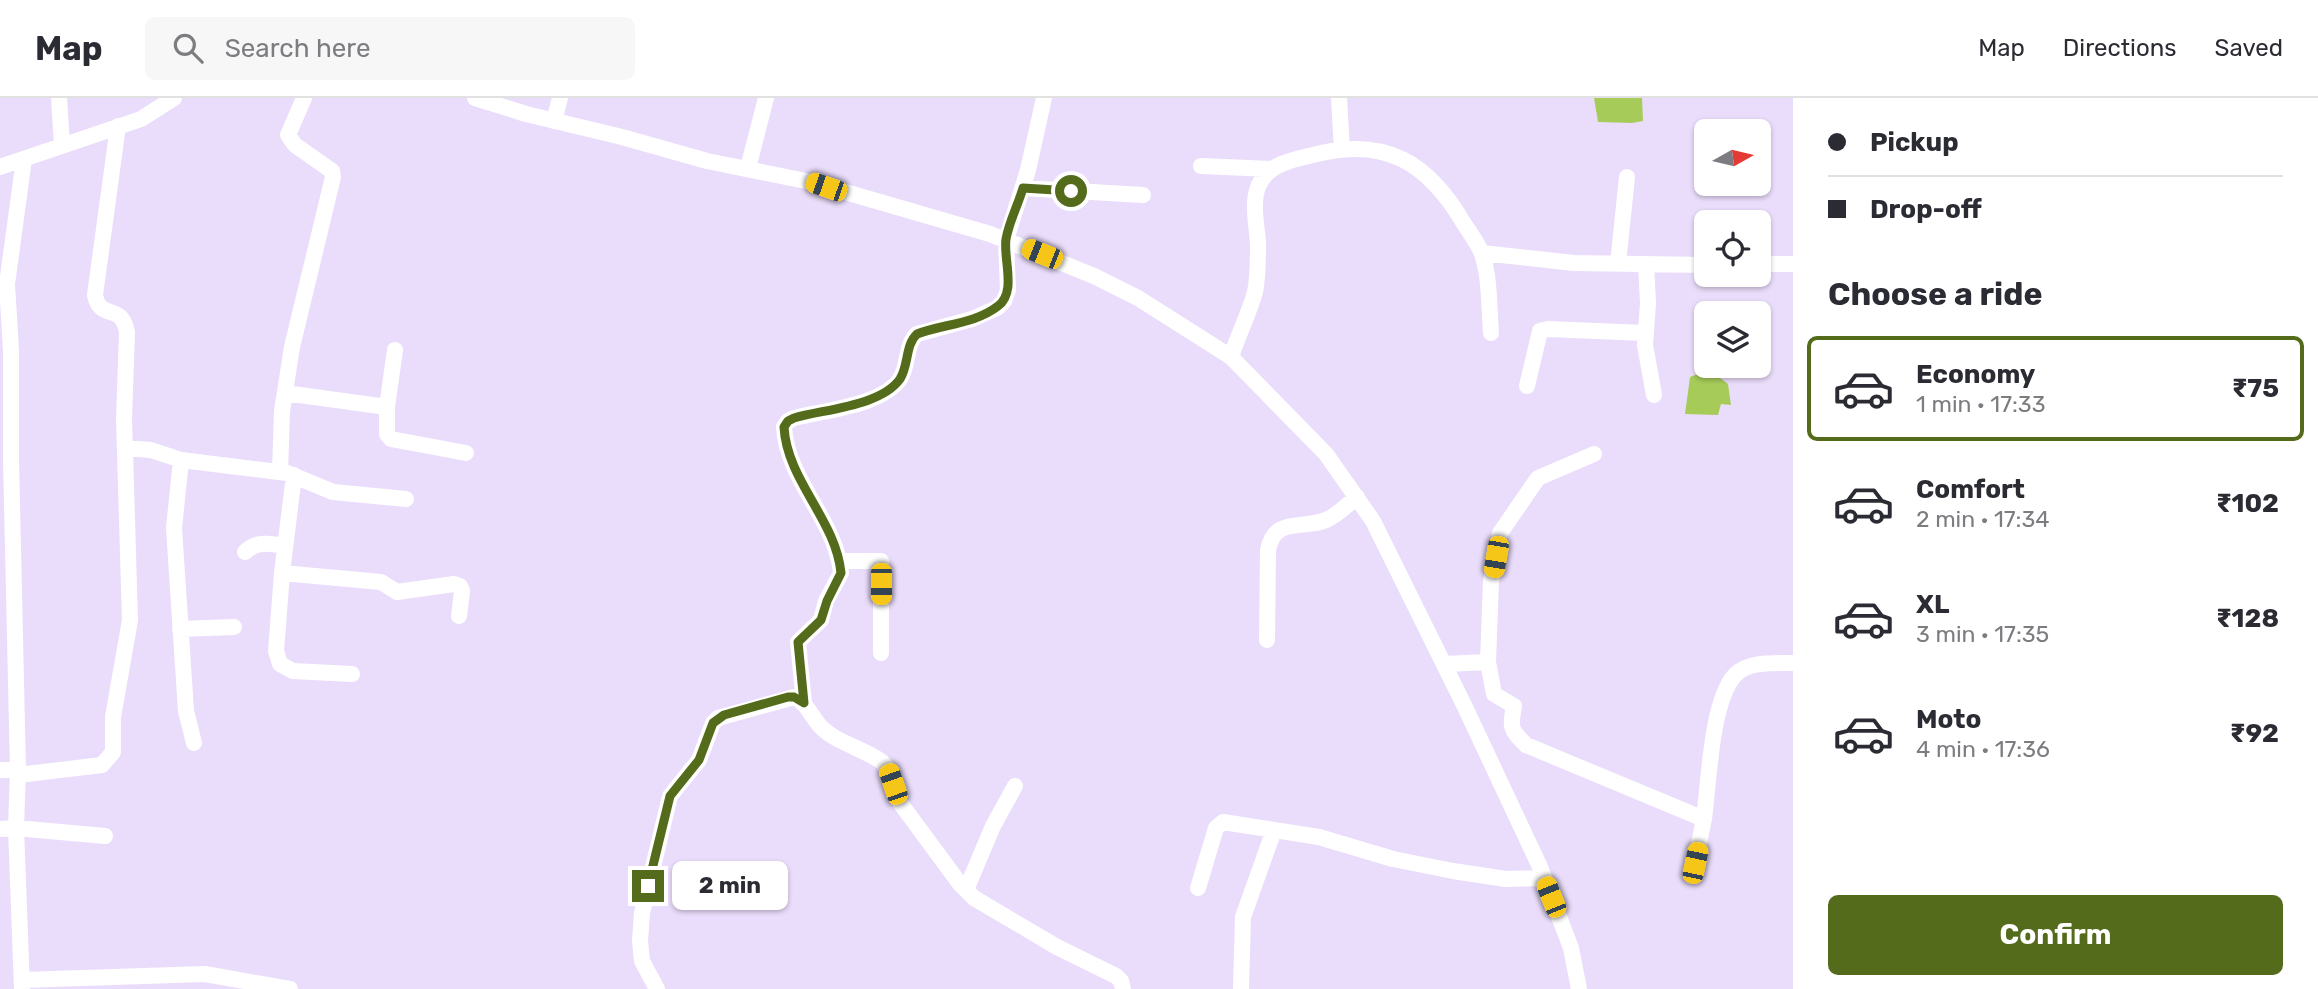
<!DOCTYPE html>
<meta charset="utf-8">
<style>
:root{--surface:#fff;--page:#f7f7f7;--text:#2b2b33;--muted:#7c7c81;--line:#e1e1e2;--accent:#546b1b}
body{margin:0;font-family:Rubik,sans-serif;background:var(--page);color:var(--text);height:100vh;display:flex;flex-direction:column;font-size:26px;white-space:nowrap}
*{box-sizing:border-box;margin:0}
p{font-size:23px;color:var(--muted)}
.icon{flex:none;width:38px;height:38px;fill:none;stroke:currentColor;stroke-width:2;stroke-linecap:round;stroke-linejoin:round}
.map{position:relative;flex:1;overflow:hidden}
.sheet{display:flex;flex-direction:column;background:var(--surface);width:525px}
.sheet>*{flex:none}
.banner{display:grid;align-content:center;height:154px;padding:0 35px;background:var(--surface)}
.needle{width:46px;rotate:82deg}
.buttons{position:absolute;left:1694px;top:21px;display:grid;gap:14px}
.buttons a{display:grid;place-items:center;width:77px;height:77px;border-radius:10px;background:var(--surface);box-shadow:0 2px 5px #0004;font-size:35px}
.end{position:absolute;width:32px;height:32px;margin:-16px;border:9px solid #546b1b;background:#fff;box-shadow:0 0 0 4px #fff}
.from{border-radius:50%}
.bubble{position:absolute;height:49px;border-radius:10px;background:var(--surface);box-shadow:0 2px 5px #0004;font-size:23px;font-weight:700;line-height:49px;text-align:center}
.car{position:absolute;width:21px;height:42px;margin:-21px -10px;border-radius:9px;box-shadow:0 0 5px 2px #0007;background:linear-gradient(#f5c518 24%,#345 0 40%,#f5c518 0 76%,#345 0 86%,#f5c518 0)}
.banner b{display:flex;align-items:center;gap:24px;height:66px;font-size:26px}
.banner b+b{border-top:2px solid var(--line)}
.banner i{width:18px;height:18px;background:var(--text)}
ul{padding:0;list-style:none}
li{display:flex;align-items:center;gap:21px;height:105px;margin:0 14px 10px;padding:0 21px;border:4px solid transparent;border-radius:10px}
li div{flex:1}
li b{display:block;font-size:26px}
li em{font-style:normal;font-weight:700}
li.on{border-color:var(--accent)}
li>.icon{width:63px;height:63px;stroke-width:1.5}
h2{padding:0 35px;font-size:32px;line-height:84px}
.primary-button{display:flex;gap:14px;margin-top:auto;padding:14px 35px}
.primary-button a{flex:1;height:80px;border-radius:10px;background:var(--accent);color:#fff;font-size:28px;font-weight:700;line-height:80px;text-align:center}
header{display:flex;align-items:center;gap:42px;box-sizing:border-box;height:98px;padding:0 35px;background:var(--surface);border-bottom:2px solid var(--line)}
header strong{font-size:33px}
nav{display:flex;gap:38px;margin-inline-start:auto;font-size:24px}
.search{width:490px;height:63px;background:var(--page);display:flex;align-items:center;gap:18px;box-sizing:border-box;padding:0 24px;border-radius:10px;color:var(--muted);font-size:26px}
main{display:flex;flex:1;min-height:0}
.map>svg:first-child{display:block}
</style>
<header>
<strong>Map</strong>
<div class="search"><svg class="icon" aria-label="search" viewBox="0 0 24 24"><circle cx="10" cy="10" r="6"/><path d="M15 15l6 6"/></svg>Search here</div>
<nav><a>Map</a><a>Directions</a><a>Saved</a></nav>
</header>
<main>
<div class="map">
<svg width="1793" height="891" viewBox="0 0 1793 891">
<rect width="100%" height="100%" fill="#eaddfb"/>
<path fill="#a7cb59" d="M1594,0H1642L1643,23L1632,25L1598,24Z
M1700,275L1716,277L1728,286L1731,307L1721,306L1718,317L1685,316L1690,279Z"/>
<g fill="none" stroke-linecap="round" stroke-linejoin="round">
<path stroke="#fff" stroke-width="16" d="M59,0L62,47
M475,0L526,16L622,39L707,63L811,84L990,136L1094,178L1138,200L1231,259L1326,356L1373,423L1465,609L1540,769L1571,850L1579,891
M1339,0L1342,52
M554,23L560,0
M1201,68L1271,71
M0,69L141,21L174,0
M748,70L766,0
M1023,90L1143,97
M1482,155L1574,165L1706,167
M1618,166L1627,79
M1759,166H1793
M1646,167L1648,205L1645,247L1654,297
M1231,259C1238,237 1249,216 1255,194C1258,180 1258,161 1258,146C1257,127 1250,100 1261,83C1272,64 1298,61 1317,56C1386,39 1428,65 1463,124C1469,134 1478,145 1482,156C1490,180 1489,209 1491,235
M1527,288L1540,233L1548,231L1645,235
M285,295L387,309V336L391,341L466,355
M387,309L395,252
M125,350L151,352L181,362L287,375L333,394L406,401
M181,362L174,430L186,613L194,645
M280,374L282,313L292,249L333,79L332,73L295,47L288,37L304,0
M294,377L282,475L276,553L280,566L293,573L352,576
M245,454C257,442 270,446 285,448
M840,463H881V555
M282,475L381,484L397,494L454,486L460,488L462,493L459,518
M180,531L234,529
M1267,542L1268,452C1275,418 1302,432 1326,422C1338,417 1348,406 1357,399
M1488,564L1491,483L1500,435L1538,380L1594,356
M1444,566L1488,564L1494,596L1514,608C1510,630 1510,631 1526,647L1704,721L1695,765
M804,605L798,544L821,522L826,503L841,475C836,422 787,383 784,329L788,323L794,320C825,312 881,308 900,281C909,267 905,247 917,236L972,221L997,210L1004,203L1008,192L1006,142L1028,72L1044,0
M0,672H18
M18,677L102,667L113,654V619L130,522L124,321L127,234C121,203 100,224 95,197L118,28
M1704,721C1709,684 1711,603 1735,577C1748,563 1776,565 1793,565
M0,731L16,730L105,738
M1198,790L1216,730L1223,724L1319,739L1393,761L1453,773L1506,781L1544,780
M966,792L993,728L1015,688
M22,882L205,876L290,891
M22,891L16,730L18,672L11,362V253L7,186L24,61
M657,891L642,863L640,843L642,815L670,698L699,662L713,625L718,620L794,599C807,605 811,618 820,628C836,645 863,650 882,664L887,670L898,702L960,786L974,800L1057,849L1116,878L1121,883L1123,891
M1241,891L1243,819L1274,732"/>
</g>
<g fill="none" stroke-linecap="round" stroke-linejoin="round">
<path stroke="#546b1b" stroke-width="9" d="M648,788L670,698L699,662L713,625L724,617L788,599H794L804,605L798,544L821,522L827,503L841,475C836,422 787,383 784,329L788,323L794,320C825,311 881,308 900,281C909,267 905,247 917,236C943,226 975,226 998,208C1017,194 1003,161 1006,141C1009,124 1018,107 1023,90L1071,93"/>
</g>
</svg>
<div class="buttons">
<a><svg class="needle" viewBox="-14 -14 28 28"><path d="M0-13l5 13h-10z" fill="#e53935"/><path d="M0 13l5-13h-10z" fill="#7c7c81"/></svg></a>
<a><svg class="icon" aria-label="locate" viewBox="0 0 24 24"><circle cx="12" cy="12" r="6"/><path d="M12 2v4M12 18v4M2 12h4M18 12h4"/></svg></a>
<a><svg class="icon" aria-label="layers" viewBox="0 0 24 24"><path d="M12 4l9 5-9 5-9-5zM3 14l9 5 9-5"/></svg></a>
</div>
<i class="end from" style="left:1071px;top:93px"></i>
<i class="end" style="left:648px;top:788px"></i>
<div class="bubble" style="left:672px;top:763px;width:116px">2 min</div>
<i class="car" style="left:826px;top:89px;rotate:289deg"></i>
<i class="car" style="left:1042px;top:156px;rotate:292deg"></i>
<i class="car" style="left:1496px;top:459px;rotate:190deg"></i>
<i class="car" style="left:881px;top:486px;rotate:180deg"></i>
<i class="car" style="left:893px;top:686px;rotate:341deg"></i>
<i class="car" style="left:1695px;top:765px;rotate:12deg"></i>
<i class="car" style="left:1551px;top:799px;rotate:338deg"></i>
</div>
<section class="sheet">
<div class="banner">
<b><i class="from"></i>Pickup</b>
<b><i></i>Drop-off</b>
</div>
<h2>Choose a ride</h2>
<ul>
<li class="on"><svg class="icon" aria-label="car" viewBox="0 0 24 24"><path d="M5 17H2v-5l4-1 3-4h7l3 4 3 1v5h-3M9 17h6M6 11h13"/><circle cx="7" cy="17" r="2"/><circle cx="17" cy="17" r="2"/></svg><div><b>Economy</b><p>1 min · 17:33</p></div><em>₹75</em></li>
<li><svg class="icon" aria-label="car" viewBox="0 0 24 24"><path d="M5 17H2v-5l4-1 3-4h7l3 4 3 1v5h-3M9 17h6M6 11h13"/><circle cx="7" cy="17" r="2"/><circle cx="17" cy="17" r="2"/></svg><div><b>Comfort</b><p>2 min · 17:34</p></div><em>₹102</em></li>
<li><svg class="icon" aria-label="car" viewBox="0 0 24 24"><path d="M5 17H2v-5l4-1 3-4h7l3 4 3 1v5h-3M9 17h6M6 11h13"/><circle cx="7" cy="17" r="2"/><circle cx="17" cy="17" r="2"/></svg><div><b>XL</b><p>3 min · 17:35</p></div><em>₹128</em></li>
<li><svg class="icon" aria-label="car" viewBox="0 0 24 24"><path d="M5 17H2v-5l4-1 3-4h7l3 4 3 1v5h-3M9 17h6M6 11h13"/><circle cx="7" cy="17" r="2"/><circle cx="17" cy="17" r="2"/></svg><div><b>Moto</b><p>4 min · 17:36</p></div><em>₹92</em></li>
</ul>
<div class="primary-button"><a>Confirm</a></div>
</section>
</main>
